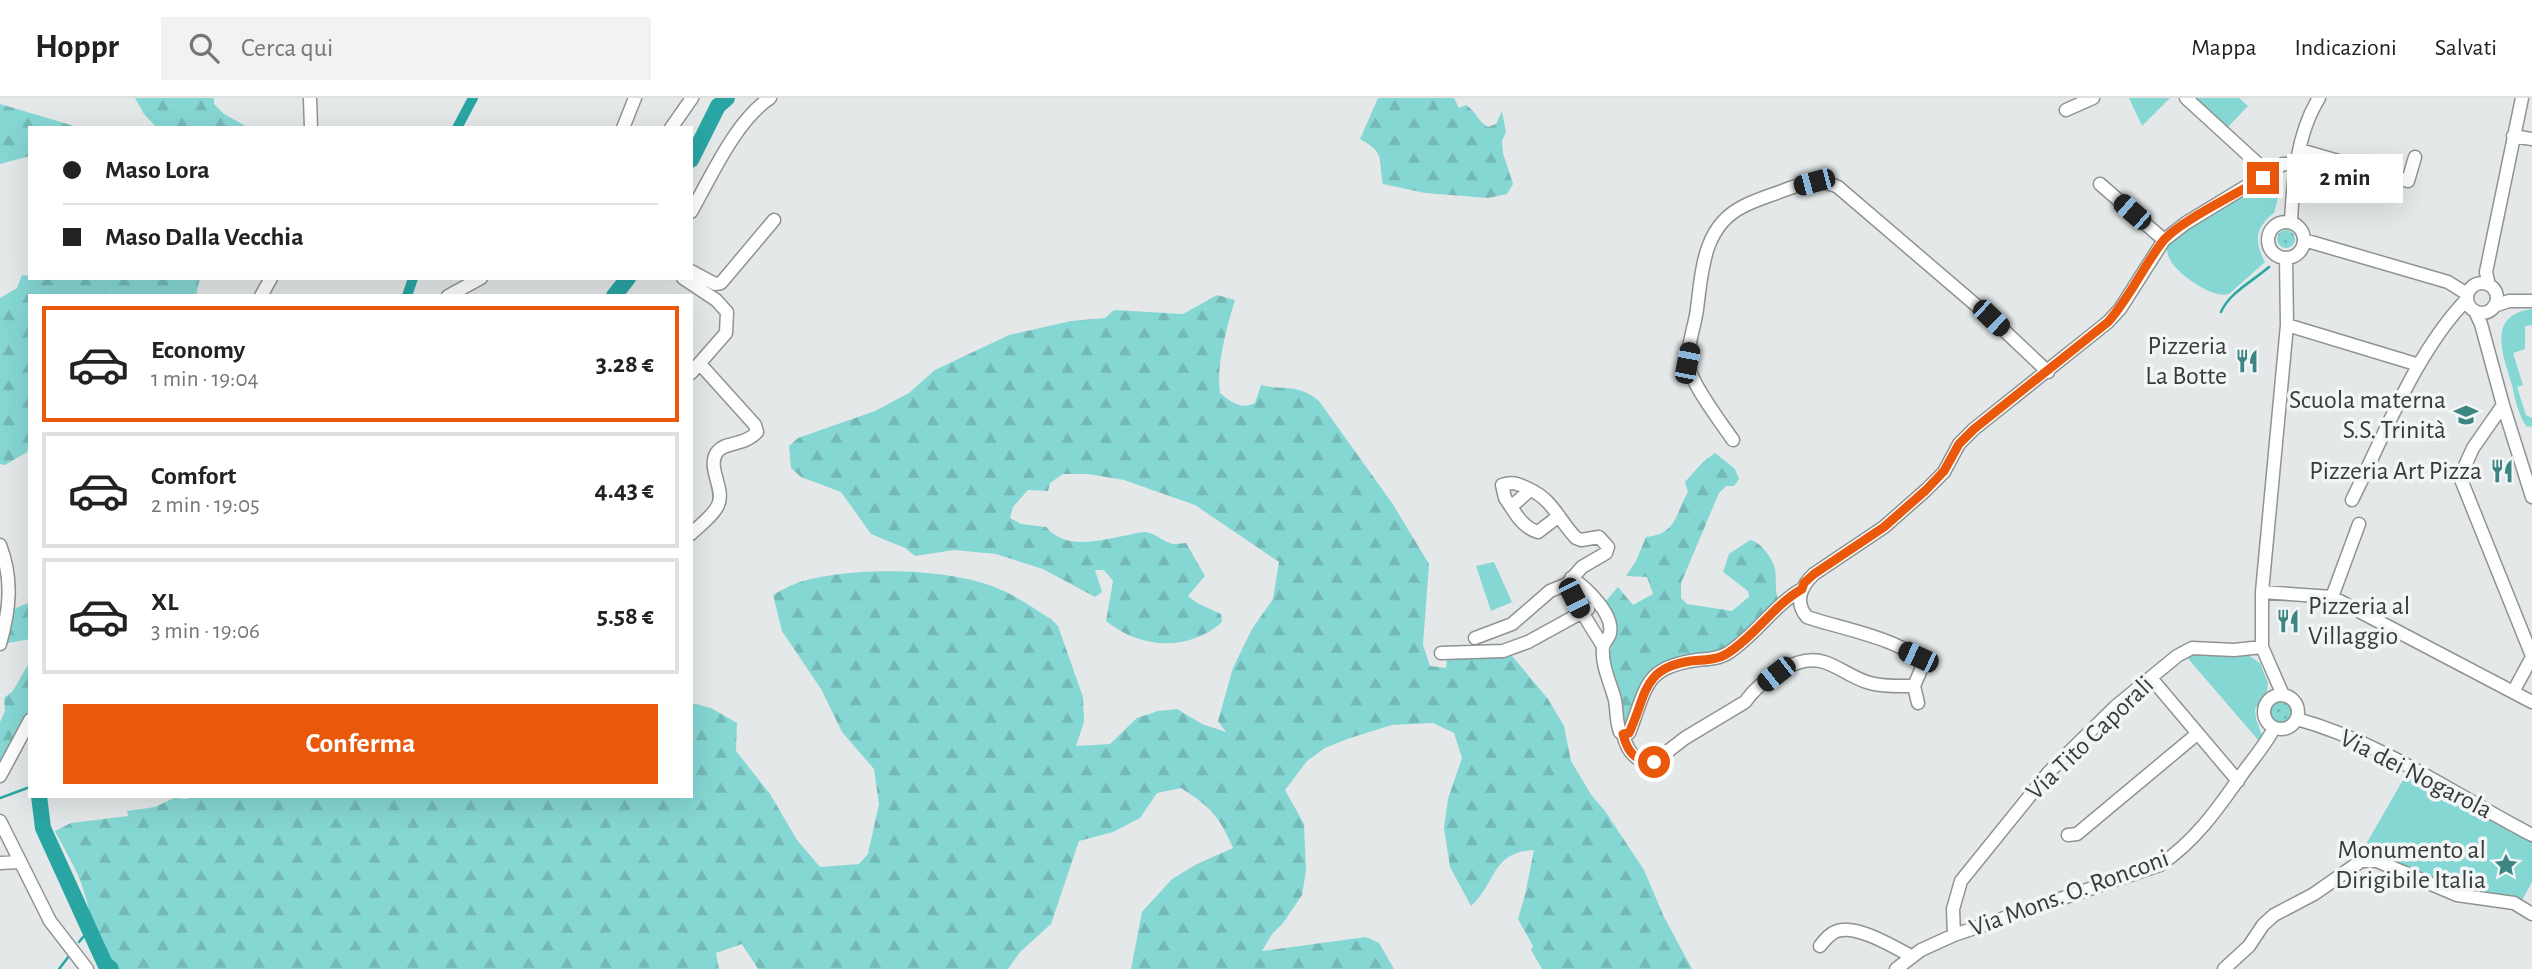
<!DOCTYPE html>
<html lang="it">
<meta charset="utf-8">
<style>
:root{--surface:#fff;--page:#f2f2f2;--text:#222;--muted:#767676;--line:#e0e0e0;--accent:#ea580c}
body{margin:0;font-family:"Alegreya Sans",sans-serif;background:var(--page);color:var(--text);height:100vh;display:flex;flex-direction:column;font-size:26px;white-space:nowrap}
*{box-sizing:border-box;margin:0}
p{font-size:23px;color:var(--muted)}
.icon{flex:none;width:38px;height:38px;fill:none;stroke:currentColor;stroke-width:2;stroke-linecap:round;stroke-linejoin:round}
.map{position:relative;flex:1;overflow:hidden}
.side{position:absolute;left:28px;top:196px;width:665px;height:504px;display:flex;flex-direction:column;background:var(--surface);border-radius:0px;box-shadow:0 7px 28px #0002}
.side>*{flex:none}
.guide{position:absolute;left:28px;top:28px;width:665px;height:154px;border-radius:0px;box-shadow:0 7px 28px #0002;display:grid;align-content:center;height:154px;padding:0 35px;background:var(--surface)}
.end{position:absolute;width:32px;height:32px;margin:-16px;border:9px solid #ea580c;background:#fff;box-shadow:0 0 0 4px #fff}
.from{border-radius:50%}
.bubble{position:absolute;height:49px;border-radius:0px;background:var(--surface);box-shadow:0 7px 28px #0002;font-size:23px;font-weight:600;line-height:49px;text-align:center}
.car{position:absolute;width:21px;height:42px;margin:-21px -10px;border-radius:9px;box-shadow:0 0 5px 2px #0007;background:linear-gradient(#222 24%,#8ab4d8 0 40%,#222 0 76%,#8ab4d8 0 86%,#222 0)}
.guide b{display:flex;align-items:center;gap:24px;height:66px;font-size:26px}
.guide b+b{border-top:2px solid var(--line)}
.guide i{width:18px;height:18px;background:var(--text)}
ul{padding:12px 0 0;list-style:none}
li{display:flex;align-items:center;gap:21px;height:116px;margin:0 14px 10px;padding:0 21px;border:4px solid var(--line);border-radius:0px}
li div{flex:1}
li b{display:block;font-size:26px}
li em{font-style:normal;font-weight:600}
li.selected{border-color:var(--accent)}
li>.icon{width:63px;height:63px;stroke-width:1.5}
.action{display:flex;gap:14px;margin-top:auto;padding:14px 35px}
.action a{flex:1;height:80px;border-radius:0px;background:var(--accent);color:#fff;font-size:28px;font-weight:600;line-height:80px;text-align:center}
header{display:flex;align-items:center;gap:42px;box-sizing:border-box;height:98px;padding:0 35px;background:var(--surface);border-bottom:2px solid var(--line)}
header strong{font-size:33px}
nav{display:flex;gap:38px;margin-inline-start:auto;font-size:24px}
.search{width:490px;height:63px;background:var(--page);display:flex;align-items:center;gap:18px;box-sizing:border-box;padding:0 24px;border-radius:0px;color:var(--muted);font-size:26px}
.map>svg:first-child{display:block}
</style>
<header>
<strong>Hoppr</strong>
<div class="search"><svg class="icon" aria-label="search" viewBox="0 0 24 24"><circle cx="10" cy="10" r="6"/><path d="M15 15l6 6"/></svg>Cerca qui</div>
<nav><a>Mappa</a><a>Indicazioni</a><a>Salvati</a></nav>
</header>
<div class="map">
<svg width="2532" height="871" viewBox="0 0 2532 871">
<defs>
<pattern id="grass-dots" width="8" height="8" patternUnits="userSpaceOnUse" patternTransform="scale(1.75)"><rect width="8" height="8" fill="#85d7d4"/><path d="M2 2h.1M6 6h.1" fill="none" stroke="#74b9b7" stroke-width="1.8" stroke-linecap="round"/></pattern>
<pattern id="forest-firs" width="22" height="20" patternUnits="userSpaceOnUse" patternTransform="scale(1.75)"><rect width="22" height="20" fill="#85d7d4"/><path d="M5 1l3.5 6h-7zM16 11l3.5 6h-7z" fill="#74b9b7"/></pattern>
</defs>
<rect width="100%" height="100%" fill="#e4e8e8"/>
<path fill="url(#grass-dots)" d="M2277 141a9 9 0 1 1 18 0a9 9 0 1 1-18 0Z
M2269 615a12 12 0 1 1 24 0a12 12 0 1 1-24 0Z"/>
<path fill="url(#forest-firs)" d="M135,0H214V6L224,16L249,30H157L144,16Z
M1378,0H1454L1459,10L1466,7C1476,13 1478,24 1488,29L1496,26L1502,13L1506,34L1502,43L1503,55L1513,86L1507,96L1488,100L1425,95L1383,86C1378,61 1386,55 1360,41Z
M0,6L81,30H30V58L0,66Z
M22,177L30,178V180H200L196,198H30V342L27,354L5,367L0,366V200L17,190Z
M1217,197L1235,202C1227,228 1216,268 1220,295C1231,304 1241,312 1255,305L1261,287C1285,293 1297,285 1319,303L1392,405L1429,466L1423,547L1430,568L1446,570L1447,561L1452,557L1508,553L1548,601L1564,628L1571,663L1592,698L1605,713L1644,772L1664,819L1692,871H1542L1531,852L1533,848L1518,821L1525,797L1534,752C1491,754 1496,786 1471,808L1450,769L1444,730L1448,701L1462,660L1454,635L1433,625L1392,627L1347,641L1325,650L1307,663L1285,692L1304,726L1306,773L1302,797L1283,825L1272,836L1262,853L1366,839L1379,845L1394,871H1131L1142,814L1172,781L1197,766L1233,750C1219,718 1211,709 1181,690L1157,695L1140,720L1113,734L1079,743L1051,826L1020,854L1008,871H758L742,846L716,855L719,871H115C89,842 95,827 84,794C78,772 65,753 55,733L71,725L128,718L127,713L155,709L174,700L187,701L190,698H691V605L711,610L737,625L736,653L770,696L797,742L820,769L859,766L868,756L879,706L874,671L842,634L821,591L782,533L773,497C780,493 789,488 797,485C847,468 950,469 999,491C1017,498 1034,511 1051,521L1058,528L1083,599L1084,624L1076,648L1110,646L1137,620L1158,613L1177,611L1202,626L1226,634L1218,623L1233,570L1252,531L1273,501L1279,464L1195,407L1124,382L1088,376H1063L1050,385L1048,393L1028,392L1013,409L1010,420L1021,426L1046,429C1066,452 1096,443 1123,438C1130,437 1138,434 1145,434C1155,435 1161,442 1170,445C1174,447 1181,445 1186,445L1205,478L1188,498L1197,505L1221,516L1222,524C1189,554 1140,551 1106,523L1113,483L1104,472H1095L1102,494L1095,499L1043,471L996,456L954,452L915,458L905,450L871,436L841,394L801,379L791,370L789,348L798,340L875,313L909,295L935,272L1009,237L1071,223L1105,220L1114,212L1183,216Z
M1715,355L1735,371L1739,381L1734,388H1726L1719,395L1681,485V500L1687,506L1732,513L1749,499L1748,493L1723,474L1729,456L1750,442C1761,444 1773,461 1775,471C1777,484 1774,492 1779,505L1727,551L1693,556L1667,563L1659,569L1631,628L1622,630V608L1609,560L1616,528L1614,516L1605,504L1618,489L1633,507L1653,496L1647,479L1626,478L1636,463L1646,439C1677,436 1675,416 1688,394L1685,384L1703,364Z
M30,504V541L3,546L14,511Z
M30,563V612L0,666V624L5,613L4,600L13,593Z"/>
<path fill="#85d7d4" d="M2129,0H2170L2142,28Z
M2192,0H2239L2248,8L2226,31Z
M2263,83L2273,91L2278,100L2274,115C2255,129 2254,144 2265,164L2229,196C2213,201 2181,178 2172,165C2167,158 2166,150 2167,143Z
M2532,211V227L2525,228V251L2513,255L2523,287L2517,289L2526,317L2532,320V328L2527,329C2519,319 2515,301 2512,287C2503,257 2486,217 2532,211Z
M1494,464L1512,504L1491,513L1476,468Z
M2189,554L2245,555L2260,565L2268,585L2267,593L2255,611L2256,621L2262,637L2259,643L2185,557Z
M2407,675L2532,742V784L2520,806L2471,799L2358,760Z"/>
<g fill="none" stroke-linecap="round" stroke-linejoin="round">
<path stroke="#29a6a4" stroke-width="2.5" d="M2221,214C2229,195 2253,183 2269,169
M0,700L30,689
M79,844L89,832
M59,871L69,858"/>
<path stroke="#29a6a4" stroke-width="10" d="M457,30L473,0
M407,198L413,180"/>
<path stroke="#29a6a4" stroke-width="16" d="M691,62L718,8L727,0
M614,198L628,180
M39,698L43,730L105,866L111,871"/>
<g stroke="#8f9392" stroke-width="15">
<path id="minor" d="M310,0L311,30
M2186,0L2268,75
M2066,12L2093,0
M623,30L635,0
M671,30L692,0
M2513,38L2532,41
M2300,52L2408,83L2415,59
M2100,86L2164,142
M691,114C711,79 736,22 770,0
M2268 142a18 18 0 1 1 36 0a18 18 0 1 1-36 0Z
M2291,124C2293,83 2297,35 2319,0
M2304,142L2448,184L2467,196
M691,173L715,186L721,185L774,122
M683,180L716,202L727,214L726,235L691,275
M2467 200a15 15 0 1 1 30 0a15 15 0 1 1-30 0Z
M2489,187L2486,174L2522,0
M261,198L271,180
M448,198L481,180
M2494,208L2509,203H2532
M2475,213L2481,226L2503,307L2532,399
M2287,227L2419,267
M2503,307L2473,350L2460,379L2532,558
M1733,342C1722,326 1688,282 1688,264C1687,247 1695,228 1697,211C1702,173 1703,129 1742,109C1755,102 1769,98 1782,93C1800,86 1820,80 1838,89L1991,220L2048,274
M1530,392L1511,409C1518,420 1525,430 1538,434L1559,418
M2352,402C2385,336 2415,255 2467,201
M1511,409L1505,400L1502,387C1513,383 1518,386 1529,391C1553,402 1558,421 1576,440L1581,442L1599,439L1608,449L1606,455L1582,469L1567,486C1578,508 1590,528 1603,548
M691,436C699,428 714,417 718,407C726,391 705,368 718,353C725,344 744,348 757,334L755,327L700,266
M0,447C13,481 10,511 0,546
M1571,480C1586,489 1614,516 1610,535C1609,540 1604,544 1603,549C1601,567 1611,586 1615,602C1617,613 1616,624 1620,634L1624,637L1629,635L1631,630C1647,587 1646,569 1697,562C1707,561 1719,561 1728,555C1756,537 1774,507 1802,491
M2262,494L2332,499L2532,604
M2332,499L2359,426
M1475,540L1512,526L1550,493L1567,486
M1441,555L1503,553L1528,544L1588,511
M2151,580L2238,683
M2513,594L2532,559
M2264 614a17 17 0 1 1 34 0a17 17 0 1 1-34 0Z
M2283,597L2262,549V494L2287,227L2286,160
M1918,605L1914,588L1923,567C1909,542 1834,529 1807,519C1794,504 1801,488 1814,476L1884,429L1926,392L1944,374L1959,346L1974,331L2108,224L2120,211L2164,142L2186,125L2283,66L2298,65
M2297,621C2381,644 2455,697 2532,737
M1623,636C1627,652 1632,658 1646,666L1654,664L1685,640L1745,604C1760,583 1797,555 1824,564C1840,569 1854,581 1870,585C1884,589 1899,588 1914,588
M0,678L30,622
M0,723L50,823L87,871
M2068,737L2077,736L2197,636
M0,765L19,764
M1954,837L1953,811L1961,783L2049,674L2115,609L2177,558L2192,550L2234,552L2262,549
M1820,848C1825,842 1829,836 1837,833C1856,826 1894,849 1911,858
M1896,871L1921,852L1954,837L2160,767C2195,743 2216,713 2240,679C2251,663 2265,648 2274,630
M2224,871L2249,848L2263,827L2274,817L2314,796L2361,763H2377L2457,797L2514,805L2532,816"/>
</g>
<use href="#minor" stroke="#fff" stroke-width="12"/>
</g>
<g fill="none" stroke-linecap="round" stroke-linejoin="round">
<path stroke="#ea580c" stroke-width="9" d="M1654,664L1646,666C1632,658 1627,652 1623,636L1629,635C1647,598 1641,570 1691,563C1703,562 1718,562 1728,555C1756,537 1774,507 1802,491L1804,485L1814,476L1884,429L1926,392L1944,373L1959,346L1974,331L2108,224C2130,199 2143,169 2163,143C2180,123 2238,95 2263,80"/>
</g>
<defs>
<g id="restaurant-bare" transform="scale(1.89)"><path d="M-5-6h1v4h1v-4h1v4h1v-4h1v5L-1.5 .5V6h-2V.5L-5-1ZM5-6V6H3V1.5H1.5Q1.5-4 5-6Z" fill="#3d8583" stroke="#f2f6f6" stroke-width="2.5" paint-order="stroke"/></g>
<g id="school-bare" transform="scale(1.89)"><path d="M0-5L7-2L0 1L-7-2ZM-4 1L0 2.5L4 1V4Q0 6-4 4Z" fill="#3d8583" stroke="#f2f6f6" stroke-width="2.5" paint-order="stroke"/></g>
<g id="sight-bare" transform="scale(1.89)"><path d="M0-6L1.8-2.2L6-1.7L2.9 1.2L3.7 5.4L0 3.3L-3.7 5.4L-2.9 1.2L-6-1.7L-1.8-2.2Z" fill="#3d8583" stroke="#f2f6f6" stroke-width="2.5" paint-order="stroke"/></g>
</defs>
<g fill-rule="evenodd">
<use href="#restaurant-bare" x="2247" y="263"/>
<use href="#school-bare" x="2466" y="317"/>
<use href="#restaurant-bare" x="2502" y="373"/>
<use href="#restaurant-bare" x="2288" y="523"/>
<use href="#sight-bare" x="2506" y="767"/>
</g>
<g text-anchor="middle" dominant-baseline="central" stroke-width="7" stroke-linejoin="round" paint-order="stroke">
<g font-size="26" fill="#3a3c3c" stroke="#f2f6f6" text-anchor="end">
<text x="2227" y="248">Pizzeria<tspan x="2227" dy="30">La Botte</tspan></text>
<text x="2446" y="302">Scuola materna<tspan x="2446" dy="30">S.S. Trinità</tspan></text>
<text x="2482" y="373">Pizzeria Art Pizza</text>
<text x="2308" y="508" text-anchor="start">Pizzeria al<tspan x="2308" dy="30">Villaggio</tspan></text>
<text x="2486" y="752">Monumento al<tspan x="2486" dy="30">Dirigibile Italia</tspan></text>
</g>
<g font-size="26" fill="#3a3c3c" stroke="#f2f6f6">
<text transform="translate(2090 640) rotate(-44)">Via Tito Caporali</text>
<text transform="translate(2416 676) rotate(27)">Via dei Nogarola</text>
<text transform="translate(2069 795) rotate(-20)">Via Mons. O. Ronconi</text>
</g>
</g>
</svg>
<i class="end from" style="left:1654px;top:664px"></i>
<i class="end" style="left:2263px;top:80px"></i>
<div class="bubble" style="left:2287px;top:56px;width:116px">2 min</div>
<i class="car" style="left:1814px;top:84px;rotate:255deg"></i>
<i class="car" style="left:2132px;top:114px;rotate:311deg"></i>
<i class="car" style="left:1991px;top:220px;rotate:134deg"></i>
<i class="car" style="left:1687px;top:265px;rotate:11deg"></i>
<i class="car" style="left:1574px;top:500px;rotate:153deg"></i>
<i class="car" style="left:1918px;top:559px;rotate:295deg"></i>
<i class="car" style="left:1776px;top:576px;rotate:232deg"></i>
<div class="guide">
<b><i class="from"></i>Maso Lora</b>
<b><i></i>Maso Dalla Vecchia</b>
</div>
<section class="side">
<ul>
<li class="selected"><svg class="icon" aria-label="car" viewBox="0 0 24 24"><path d="M5 17H2v-5l4-1 3-4h7l3 4 3 1v5h-3M9 17h6M6 11h13"/><circle cx="7" cy="17" r="2"/><circle cx="17" cy="17" r="2"/></svg><div><b>Economy</b><p>1 min · 19:04</p></div><em>3.28 €</em></li>
<li><svg class="icon" aria-label="car" viewBox="0 0 24 24"><path d="M5 17H2v-5l4-1 3-4h7l3 4 3 1v5h-3M9 17h6M6 11h13"/><circle cx="7" cy="17" r="2"/><circle cx="17" cy="17" r="2"/></svg><div><b>Comfort</b><p>2 min · 19:05</p></div><em>4.43 €</em></li>
<li><svg class="icon" aria-label="car" viewBox="0 0 24 24"><path d="M5 17H2v-5l4-1 3-4h7l3 4 3 1v5h-3M9 17h6M6 11h13"/><circle cx="7" cy="17" r="2"/><circle cx="17" cy="17" r="2"/></svg><div><b>XL</b><p>3 min · 19:06</p></div><em>5.58 €</em></li>
</ul>
<div class="action"><a>Conferma</a></div>
</section>
</div>
